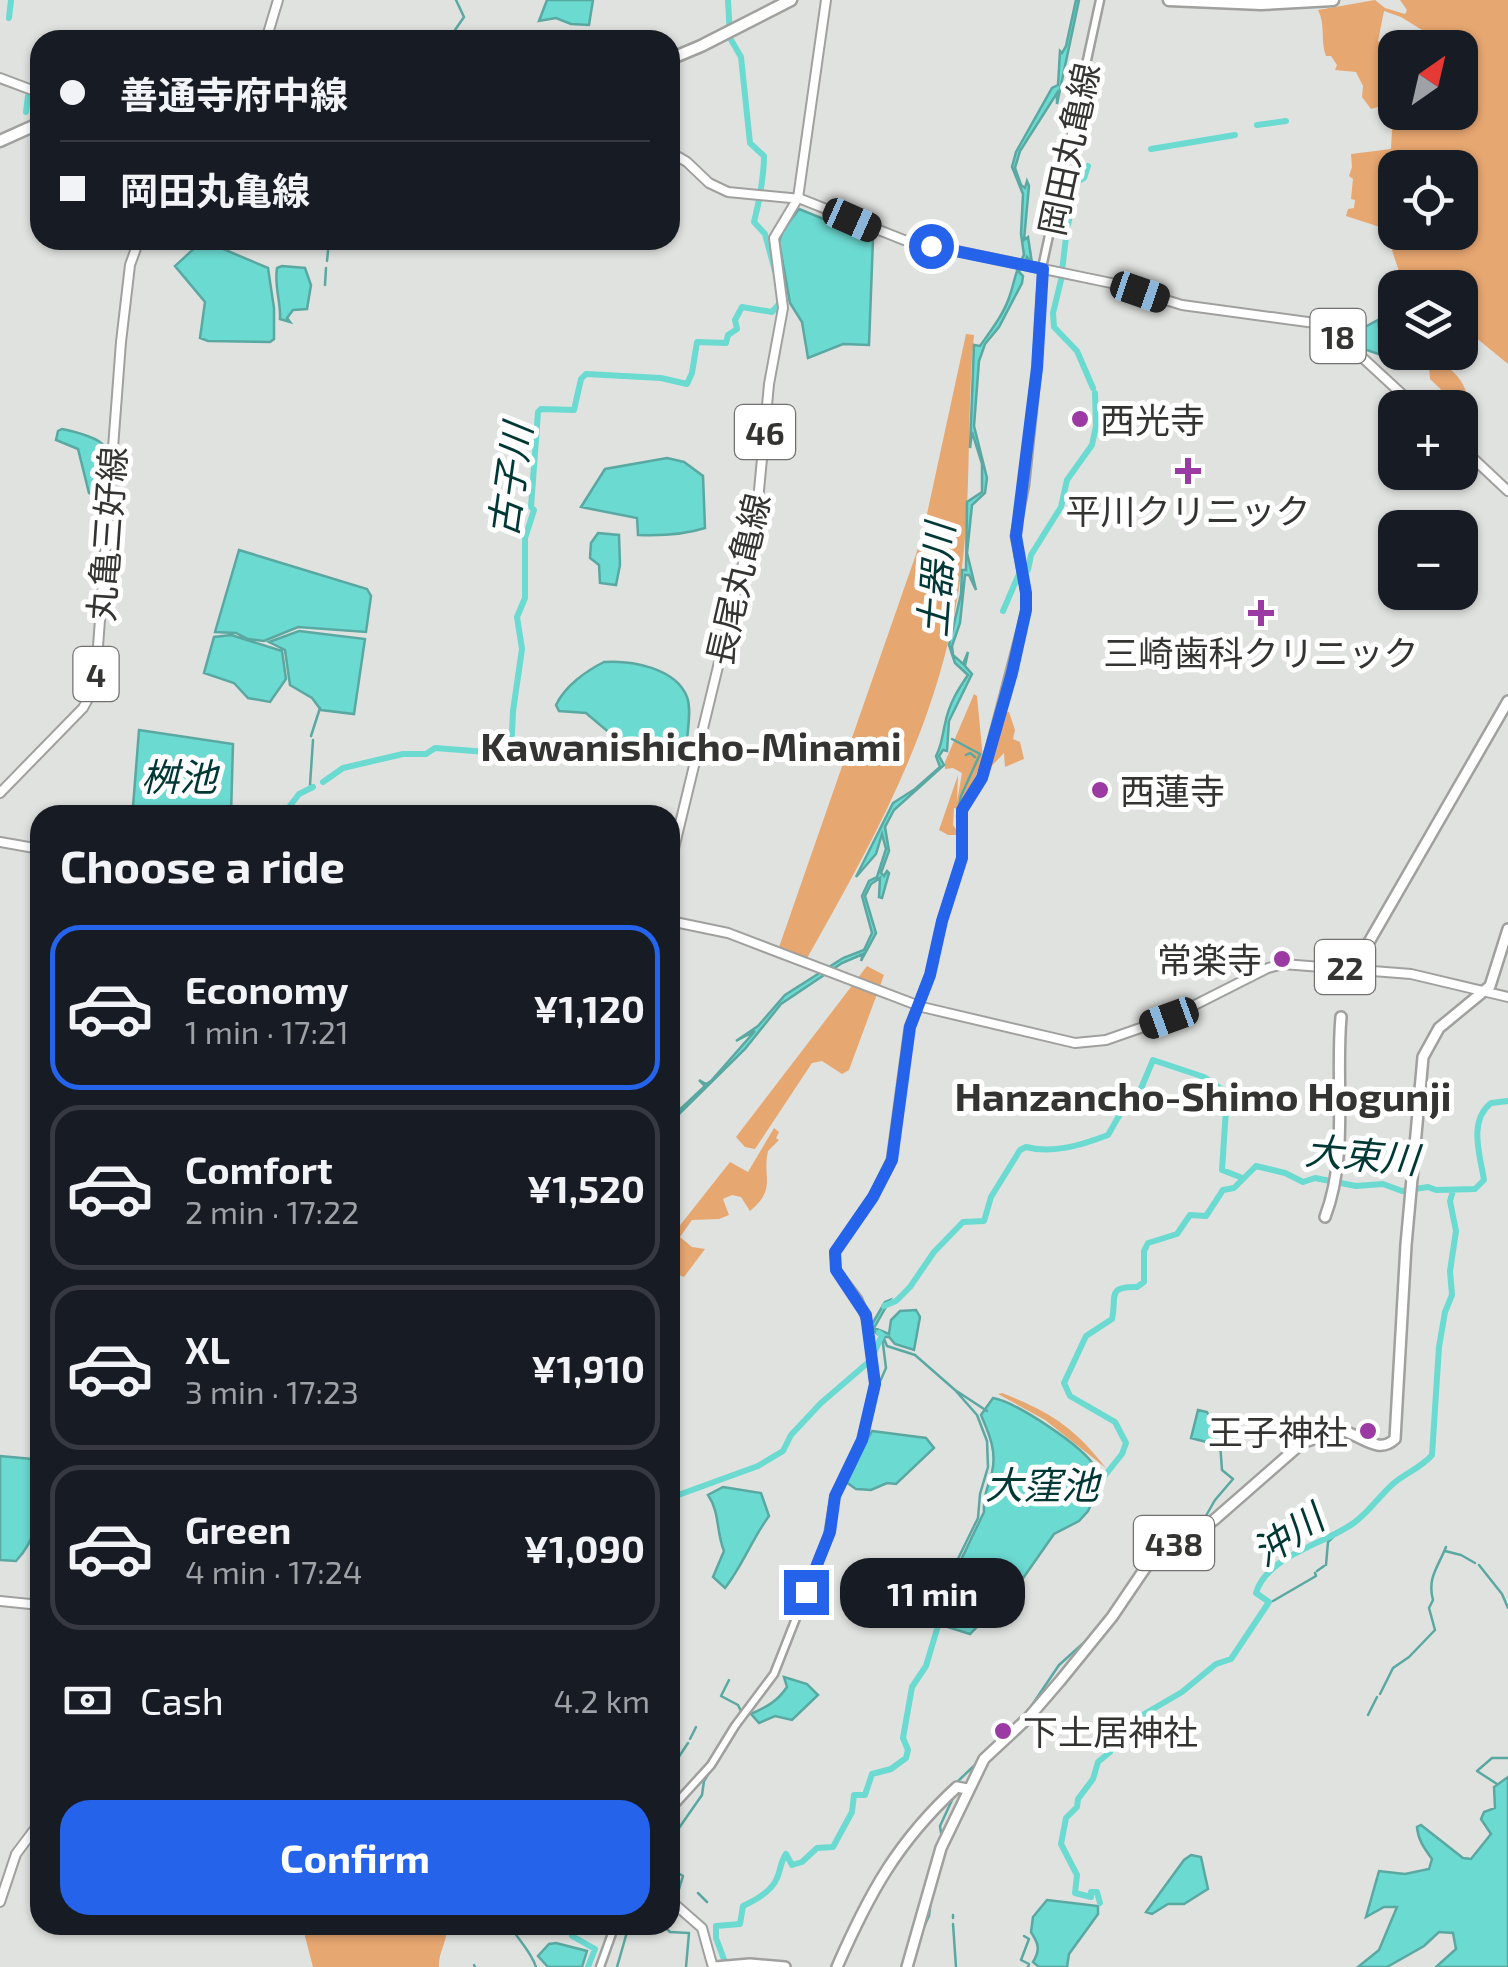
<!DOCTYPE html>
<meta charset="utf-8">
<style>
:root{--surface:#171b24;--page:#20242c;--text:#f1f3f6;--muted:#9ea1a6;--line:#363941;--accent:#2563eb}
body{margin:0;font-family:"Exo 2","Noto Sans JP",sans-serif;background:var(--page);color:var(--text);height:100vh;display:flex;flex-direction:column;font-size:38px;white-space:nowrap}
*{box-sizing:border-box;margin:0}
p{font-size:32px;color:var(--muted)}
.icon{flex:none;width:55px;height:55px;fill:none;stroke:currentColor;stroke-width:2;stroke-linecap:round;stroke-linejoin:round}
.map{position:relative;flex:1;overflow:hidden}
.panel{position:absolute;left:30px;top:805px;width:650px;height:1130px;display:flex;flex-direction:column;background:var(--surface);border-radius:30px;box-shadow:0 2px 8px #0004}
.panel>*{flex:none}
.guide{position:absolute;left:30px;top:30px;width:650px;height:220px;border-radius:30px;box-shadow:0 2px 8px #0004;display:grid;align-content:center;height:220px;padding:0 30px;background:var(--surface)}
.needle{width:65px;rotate:34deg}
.controls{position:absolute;left:1378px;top:30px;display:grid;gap:20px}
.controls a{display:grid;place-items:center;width:100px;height:100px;border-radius:20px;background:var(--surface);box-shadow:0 2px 8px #0004;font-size:50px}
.end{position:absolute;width:45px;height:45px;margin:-22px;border:12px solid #2563eb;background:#fff;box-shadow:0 0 0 5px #fff}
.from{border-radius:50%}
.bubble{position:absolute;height:70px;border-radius:30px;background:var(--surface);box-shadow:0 2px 8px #0004;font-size:32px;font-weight:700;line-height:70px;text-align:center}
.car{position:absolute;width:30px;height:60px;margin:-30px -15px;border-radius:12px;box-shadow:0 0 8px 2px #0007;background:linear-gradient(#222 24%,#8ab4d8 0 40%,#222 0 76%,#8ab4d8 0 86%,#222 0)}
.guide b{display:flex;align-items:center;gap:35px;height:95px;font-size:38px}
.guide b+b{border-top:2px solid var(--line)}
.guide i{width:25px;height:25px;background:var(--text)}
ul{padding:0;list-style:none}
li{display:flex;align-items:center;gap:30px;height:165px;margin:0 20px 15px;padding:0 10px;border:5px solid var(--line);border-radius:30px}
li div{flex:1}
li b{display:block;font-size:38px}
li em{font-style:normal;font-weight:700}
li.current{border-color:var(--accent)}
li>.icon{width:90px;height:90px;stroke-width:1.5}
h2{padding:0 30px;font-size:45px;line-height:120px}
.pay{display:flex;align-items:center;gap:25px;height:110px;padding:0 30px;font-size:38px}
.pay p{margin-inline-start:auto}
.cta{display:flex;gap:20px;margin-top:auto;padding:20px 30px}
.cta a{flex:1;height:115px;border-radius:30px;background:var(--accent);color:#fff;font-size:40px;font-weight:700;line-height:115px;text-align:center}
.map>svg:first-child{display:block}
</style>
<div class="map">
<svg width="1508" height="1967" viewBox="0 0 1508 1967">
<rect width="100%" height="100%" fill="#e0e2df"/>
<path fill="#e7a771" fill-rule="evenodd" d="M1375,0L1385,8L1405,14L1407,10L1400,0H1508V364L1463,327L1460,328V288L1400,287C1403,267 1386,251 1392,231L1346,216L1348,209L1354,208L1355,200L1351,199L1353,179L1349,176L1352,167L1351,154L1391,149L1393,112L1378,107L1371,109L1362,97L1363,86L1356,72L1335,70L1337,65L1331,56H1326C1320,41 1326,25 1318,10ZM1384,11L1401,17L1435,38L1430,47L1460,48V112H1395V54L1378,41ZM1395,168H1460V232H1395Z
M966,334L974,335C967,406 971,478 964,549C948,708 882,825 806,960L778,950L922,537Z
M1437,361C1452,368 1464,380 1467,396L1464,402L1456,404L1430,379L1429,366Z
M974,694L977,696L983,759L961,810L954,808L953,825L960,835H948L939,830L958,775L957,802L962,773L953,768L945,769V762Z
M1001,712H1009L1015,730L1013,739L1020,742L1024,759L1005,767L1004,753L986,772Z
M867,966L884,975L849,1070L842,1074L822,1061L812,1063L755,1149L745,1147L736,1137Z
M774,1128L779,1132L776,1138L779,1140L768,1151C762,1179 777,1188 750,1211L741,1197L732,1195L723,1199L729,1215L719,1219L692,1220L680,1237L692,1247L705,1249L684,1277L676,1274L670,1277V1238L730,1162L748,1172Z
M1002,1393C1050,1412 1073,1426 1106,1468L1045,1420L998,1394Z
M302,1925H446C449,1941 438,1951 439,1967H313Z"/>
<path fill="#6bdad1" stroke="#5aa8a2" stroke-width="2.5" d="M547,0H593L589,25L571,24L556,18L539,21Z
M1076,0H1079L1057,104V93L1020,151L1015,168L1021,185L1025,188L1027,181L1029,186L1024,240L1028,237L1032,263L1027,257L1019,272L1023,276L1022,283L999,327L985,344L979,361L974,426L987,478L985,493L972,505L967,553L976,590L969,575H965L960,623L952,646L953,655L963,664L968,652L965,666L972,674L949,721L947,751L943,750L939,756L944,765L894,810L885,827L889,851L881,873L884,876L887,871L889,873L882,898L879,897L880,878L871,884L865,896L876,933L861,961L863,954L842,963L781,1004L745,1049L678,1115L670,1128L673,1116L705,1086L699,1080L706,1084L711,1081L755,1031L736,1041L758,1026L785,995L843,958L864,950L872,933L862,896L869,881L877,877L886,849L882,834L876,854L856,877L893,803L915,789L940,767L936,756C942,745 942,736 945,724C949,703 959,688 968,675L955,663L949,645L961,594L962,570H966L967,502L982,492V464L972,432L970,448L974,345L980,346C991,330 1004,314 1010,295C1015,280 1016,268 1024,255L1021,234L1023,194L1012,167L1016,152L1052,88L1058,85L1060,51L1062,53L1066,46Z
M799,209L873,239L869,345L843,344L808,358L802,322L790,303L779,242L783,230Z
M209,243L268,268L274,308V339L270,342L208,341L200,338L205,302L175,266L199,244Z
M282,266L305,268L311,285L307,309L293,310L287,318L290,322L280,319C281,301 274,287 277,268Z
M1378,320L1380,335L1395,347V352L1400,353L1396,360L1364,349L1365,327Z
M62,429C129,443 101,455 104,501L89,493L78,449L56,440L58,431Z
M667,458L684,462L703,476L705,528C683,535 662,536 638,535L637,518L581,507L605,469Z
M598,533L619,535L620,565L616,585L600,583L599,565L590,558L591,543Z
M239,550L367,589L371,596L366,632L298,627L264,641L248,639L236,633L215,632Z
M299,631L365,639L354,714L321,710L312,698L290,685L285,650L269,642Z
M231,635L282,651L286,679L270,702L248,698L234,683L204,673L214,637Z
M604,662C631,660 676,668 687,697C692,710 687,731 687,744L678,748L639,747L619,741L586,713L559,711L556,705C565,686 586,671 604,662Z
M139,730L233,744L231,815H168L133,807Z
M890,1300L874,1328L889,1334L891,1320L900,1311L916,1310L920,1317L914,1350L895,1344L889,1337H881L873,1330L872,1324L885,1302Z
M993,1398C1016,1402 1083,1446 1095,1467C1098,1471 1099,1476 1102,1481L1088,1511L1079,1521L1054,1534L1019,1584L970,1634L941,1625L935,1614L984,1512C983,1497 988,1487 992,1472C997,1451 989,1434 981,1415Z
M1198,1410L1207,1412L1209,1416L1220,1421L1222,1419L1235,1432L1228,1444L1223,1442L1222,1446L1191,1438Z
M872,1431L926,1438L934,1448L896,1484L887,1483L871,1490L856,1489L846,1482V1477Z
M0,1456L32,1459C50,1489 39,1537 16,1561L0,1560Z
M723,1487L761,1493L769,1516C752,1539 743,1565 725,1588L713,1577L724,1551C716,1532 720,1512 708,1495Z
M784,1677L807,1684L818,1695L792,1720L775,1716L759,1723L751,1714C766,1707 777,1702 787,1687Z
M1508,1777V1967H1436L1456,1949L1453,1933L1439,1932L1424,1946L1387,1967H1358L1379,1950L1397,1907H1384L1366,1917L1379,1871L1405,1874L1429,1869L1432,1859C1424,1848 1418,1840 1417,1827L1421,1825L1463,1858L1471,1859L1491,1834L1481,1819L1484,1812L1495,1808L1494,1787Z
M1191,1855L1201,1857L1208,1889L1184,1904H1168L1152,1914L1146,1912L1184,1860Z
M1047,1900L1098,1906V1914L1069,1954L1067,1967H1039L1033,1962C1041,1949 1038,1943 1031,1932L1033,1917Z
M556,1943L587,1951L582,1967H548L538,1956L549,1944Z"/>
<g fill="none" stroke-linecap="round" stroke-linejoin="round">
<path stroke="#5aa8a2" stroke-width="2.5" d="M455,40V30L464,17L456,0
M329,243V240
M327,261L328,251
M325,285L326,268
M311,736L320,708
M952,739L980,754L961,796L957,816
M313,740L310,785L313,787
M966,755L970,753L975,757
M883,1336L887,1346L915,1355L955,1390L987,1411
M878,1386L886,1368L882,1336
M1203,1521L1215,1500L1233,1479L1222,1470L1220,1443
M1445,1551L1461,1555L1475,1563
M1150,1555L1161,1547
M1326,1565L1328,1542L1334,1536L1332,1535
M1479,1565L1502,1594L1508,1608
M1317,1571L1324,1566
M1273,1601L1316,1576L1315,1573
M1269,1602H1270
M939,1625L929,1618L978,1518L980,1494L988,1467L987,1441L977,1415L955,1390
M729,1680L721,1696L738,1705L742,1713
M1380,1694L1393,1668L1409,1657L1435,1630L1429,1608L1433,1600C1427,1578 1438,1567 1446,1547
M1028,1711L1059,1665L1089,1638
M1368,1715L1377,1697
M690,1739L696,1727
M989,1749L1001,1737
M670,1770L688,1743
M957,1782L978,1762
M1497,1784L1477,1771L1492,1758H1508
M670,1835L679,1828L702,1795L704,1781L721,1754
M942,1839L940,1826L953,1798
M670,1868L683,1876L676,1899
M698,1893L707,1902
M953,1918V1915
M953,1924L956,1967
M510,1925C517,1939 531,1951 536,1967
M663,1925L670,1932L689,1933L686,1967
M920,1935L929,1916L931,1900
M1024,1936L1029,1939L1021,1960L1029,1964L1028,1967
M474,1965L475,1967
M617,1967L629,1925"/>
<path stroke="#6bdad1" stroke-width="6" d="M728,0L730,38L741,57L750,143L764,156C764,175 759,203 754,222L765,234L775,271
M9,18L11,0
M26,112L28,96
M1257,125L1286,121
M1151,149L1235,135
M1068,225L1077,182L1084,178L1088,166
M1062,271L1066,237
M1062,276L1053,313L1054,327L1077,351L1093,388
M1028,570L1031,555L1061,507L1067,480L1092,445L1096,426L1095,393
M1003,611L1019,574
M323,782L343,768L403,754H426L435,748L487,752L492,759L503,762L511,754L513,711L522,649L517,617L525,598V538L534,510L531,507L538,412L541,409L574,410L581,379L586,374L661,378L687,384L692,373L697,342L726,343L728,335L737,329L735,320L742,307L772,312L780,303
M283,815L299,794L313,787
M884,1306L896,1301L910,1287L934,1252L963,1222L984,1221L991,1197L1020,1150L1026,1147C1053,1154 1082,1145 1108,1135L1127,1102L1140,1091L1153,1060L1204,1077L1227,1093L1222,1170L1240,1177
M1098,1484L1122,1454L1126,1443L1115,1422L1070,1396L1064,1383L1086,1336L1112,1319C1117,1297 1106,1286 1137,1287L1144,1282V1251L1148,1243L1177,1234L1190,1215L1206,1216L1223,1190L1234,1188L1256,1166L1285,1173L1303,1182L1315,1178L1356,1186L1383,1184L1402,1191L1428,1187L1436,1190L1475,1189L1484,1180C1480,1155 1468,1121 1491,1103L1508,1101
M670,1498L758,1466L783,1451L791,1435L821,1403L871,1360L882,1335L879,1333
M1100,1903L1097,1892H1091V1897L1075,1893L1077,1875L1061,1844L1066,1818L1077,1807L1078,1799L1093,1779L1098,1762L1110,1752L1114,1741L1141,1716L1182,1692L1216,1664L1231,1659L1269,1602L1256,1593C1267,1555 1326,1544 1355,1522C1370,1511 1380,1495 1394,1483C1406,1473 1422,1467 1432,1455L1439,1347L1445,1312L1452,1295L1450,1271L1456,1231L1450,1201L1453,1191
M571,1925L572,1936L595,1949L588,1967
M725,1962L716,1938V1926L740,1924L743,1906C754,1901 772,1891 777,1878C781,1869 780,1863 786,1854L792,1865L802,1862L817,1848L833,1847L852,1812L854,1795H865L872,1774L891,1769L906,1758L908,1750L903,1738L912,1687L926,1666L940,1619"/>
<g stroke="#a0a19e" stroke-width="11">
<path id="secondary" d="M670,1810L711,1765L735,1726L774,1674L828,1537L835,1496L863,1437L875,1384L867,1321L858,1299L836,1270L835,1252L873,1197L891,1160L909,1027L930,975L942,921L962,858V810L983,775L1026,610V593L1015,536L1025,485L1037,369L1043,263L1100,0
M600,1967L615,1925"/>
</g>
<g stroke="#a0a19e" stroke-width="12">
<path id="primary" d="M266,40L278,0
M0,78L40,93
M670,152L687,162L709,183L728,192L801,199L904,240L1111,283L1182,305L1315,323L1338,335L1417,408
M1460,446L1508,491
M0,793L83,708L95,686L121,342L130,265L139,240
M0,842L40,849
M670,865L758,501L769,384L783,308L774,238L798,198L826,0
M670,921L728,933L922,1007L1075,1043L1106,1040L1169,1018L1268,968L1283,964L1411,974L1508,997
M0,1601L40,1605
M670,1900L702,1928L712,1964
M0,1902L16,1854L40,1822"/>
</g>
<g stroke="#a0a19e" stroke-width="14">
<path id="trunk" d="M1354,968L1508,701
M1325,1217C1349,1154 1335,1083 1341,1017
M715,1967L750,1964L785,1967
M837,1967C869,1894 897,1842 957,1787L967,1789
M907,1967L941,1848L984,1759L1029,1717L1060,1681L1112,1617L1152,1558L1214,1520L1302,1443L1339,1430C1360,1433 1377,1456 1395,1439L1406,1245L1423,1057L1439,1028L1490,986L1508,929"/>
</g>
<g stroke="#a0a19e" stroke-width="15">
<path id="motorway" d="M1169,0L1261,4L1333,0
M670,59L701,46L791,0
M0,141L40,123"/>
</g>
<use href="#secondary" stroke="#fff" stroke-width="6"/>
<use href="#primary" stroke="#fff" stroke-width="8"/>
<use href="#trunk" stroke="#fff" stroke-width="9"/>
<use href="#motorway" stroke="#fff" stroke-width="10"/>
</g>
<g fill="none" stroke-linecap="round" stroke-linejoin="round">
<path stroke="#2563eb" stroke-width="12" d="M806,1592L830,1532L835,1496L862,1440L875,1384L866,1315L836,1270L835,1252L873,1197L892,1160L910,1027L930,975L942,921L962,858V810L982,778L1012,673L1026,610V593L1016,536L1037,368L1043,269L931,246"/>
</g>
<g fill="#9b3aa2" stroke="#fff" stroke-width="4">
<circle cx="1080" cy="419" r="10"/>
<path d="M1183 456h10v10h10v10h-10v10h-10v-10h-10v-10h10z"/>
<path d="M1256 598h10v10h10v10h-10v10h-10v-10h-10v-10h10z"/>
<circle cx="1100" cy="790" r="10"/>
<circle cx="1282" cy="959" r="10"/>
<circle cx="1368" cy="1431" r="10"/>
<circle cx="1003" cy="1731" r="10"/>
</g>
<g text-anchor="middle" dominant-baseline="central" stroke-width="10" stroke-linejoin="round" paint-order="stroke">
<g fill="#fff" stroke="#717170" stroke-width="2.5">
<rect x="1310.5" y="309" width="55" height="54" rx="8"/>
<rect x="735" y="405" width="60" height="54" rx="8"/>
<rect x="73.5" y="647" width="45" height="54" rx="8"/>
<rect x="1315" y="940" width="60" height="54" rx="8"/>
<rect x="1134" y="1516" width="80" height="54" rx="8"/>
</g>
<g font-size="32" font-weight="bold" fill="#343433">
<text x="1338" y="336">18</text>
<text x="765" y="432">46</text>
<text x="96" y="674">4</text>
<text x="1345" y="967">22</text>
<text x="1174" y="1543">438</text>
</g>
<g font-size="35" fill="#343433" stroke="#fff">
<text transform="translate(1068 149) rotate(-78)">岡田丸亀線</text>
<text transform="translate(106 534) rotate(-86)">丸亀三好線</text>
<text transform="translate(737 579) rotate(-77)">長尾丸亀線</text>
</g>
<g font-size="35" fill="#343433" stroke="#fff" text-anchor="start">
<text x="1100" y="419">西光寺</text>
<text x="1188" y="510" text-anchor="middle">平川クリニック</text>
<text x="1261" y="652" text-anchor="middle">三崎歯科クリニック</text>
<text x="1120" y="790">西蓮寺</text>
<text x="1262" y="959" text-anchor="end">常楽寺</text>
<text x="1348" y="1431" text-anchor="end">王子神社</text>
<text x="1023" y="1731">下土居神社</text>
</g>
<g font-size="38" font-style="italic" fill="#003835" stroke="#fff">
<text transform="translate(509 480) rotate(-82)">古子川</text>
<text transform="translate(935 580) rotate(-86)">土器川</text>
<text x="179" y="776">桝池</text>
<text transform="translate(1362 1154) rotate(5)">大束川</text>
<text x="1042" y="1484">大窪池</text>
<text transform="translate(1287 1534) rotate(-34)">沖川</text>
</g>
<g font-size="40" font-weight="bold" fill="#343533" stroke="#fff">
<text x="691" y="745">Kawanishicho-Minami</text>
<text x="1203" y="1095">Hanzancho-Shimo Hogunji</text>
</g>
</g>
</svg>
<div class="controls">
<a><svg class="needle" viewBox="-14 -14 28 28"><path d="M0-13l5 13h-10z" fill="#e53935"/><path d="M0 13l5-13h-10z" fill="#9ea1a6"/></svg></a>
<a><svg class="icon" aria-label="locate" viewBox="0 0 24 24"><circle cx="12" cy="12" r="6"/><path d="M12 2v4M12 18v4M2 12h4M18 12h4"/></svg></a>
<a><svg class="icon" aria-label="layers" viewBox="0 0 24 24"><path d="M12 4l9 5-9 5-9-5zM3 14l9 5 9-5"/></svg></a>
<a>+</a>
<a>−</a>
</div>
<i class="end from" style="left:931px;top:246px"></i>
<i class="end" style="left:806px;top:1592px"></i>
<div class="bubble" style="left:840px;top:1558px;width:185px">11 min</div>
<i class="car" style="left:852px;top:220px;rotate:114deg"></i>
<i class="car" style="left:1140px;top:292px;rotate:109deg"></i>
<i class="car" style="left:1169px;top:1018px;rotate:250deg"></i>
<div class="guide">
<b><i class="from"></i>善通寺府中線</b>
<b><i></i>岡田丸亀線</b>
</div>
<section class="panel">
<h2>Choose a ride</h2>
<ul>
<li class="current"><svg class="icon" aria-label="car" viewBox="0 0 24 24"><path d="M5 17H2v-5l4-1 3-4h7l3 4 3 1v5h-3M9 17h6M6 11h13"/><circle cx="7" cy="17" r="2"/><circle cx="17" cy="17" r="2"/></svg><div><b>Economy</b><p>1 min · 17:21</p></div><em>¥1,120</em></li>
<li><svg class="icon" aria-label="car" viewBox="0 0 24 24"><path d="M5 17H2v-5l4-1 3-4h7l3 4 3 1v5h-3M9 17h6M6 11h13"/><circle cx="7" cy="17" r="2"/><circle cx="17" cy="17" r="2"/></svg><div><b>Comfort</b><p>2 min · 17:22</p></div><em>¥1,520</em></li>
<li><svg class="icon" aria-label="car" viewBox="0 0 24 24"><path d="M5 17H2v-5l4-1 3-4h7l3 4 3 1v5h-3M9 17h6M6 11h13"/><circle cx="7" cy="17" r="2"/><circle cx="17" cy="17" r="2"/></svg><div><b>XL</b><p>3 min · 17:23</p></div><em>¥1,910</em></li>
<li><svg class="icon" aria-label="car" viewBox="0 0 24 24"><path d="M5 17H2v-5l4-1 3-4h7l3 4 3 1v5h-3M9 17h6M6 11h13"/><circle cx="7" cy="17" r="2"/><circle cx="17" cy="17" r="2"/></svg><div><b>Green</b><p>4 min · 17:24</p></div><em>¥1,090</em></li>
</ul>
<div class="pay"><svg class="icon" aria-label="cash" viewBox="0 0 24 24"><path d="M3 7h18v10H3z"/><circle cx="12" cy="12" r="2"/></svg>Cash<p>4.2 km</p></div>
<div class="cta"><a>Confirm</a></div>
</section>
</div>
